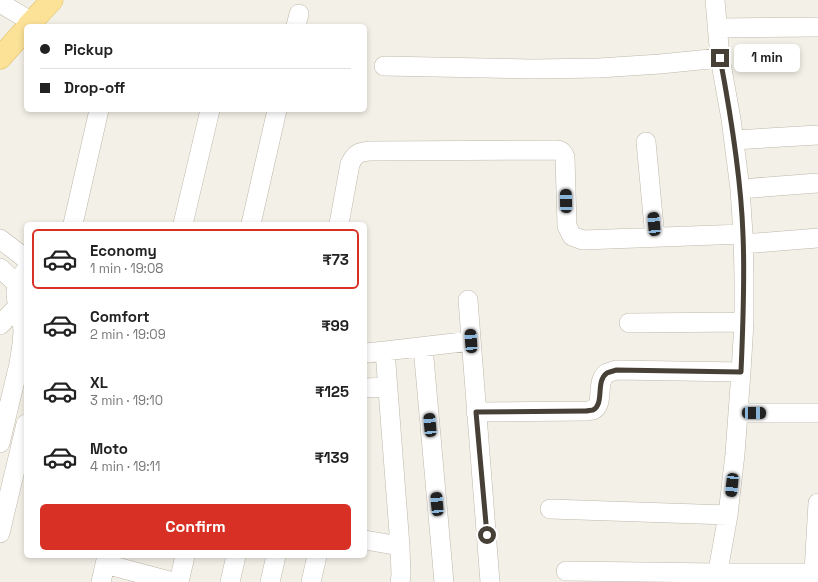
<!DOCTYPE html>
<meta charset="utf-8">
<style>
:root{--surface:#fff;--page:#f6f6f6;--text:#222;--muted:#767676;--line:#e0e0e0;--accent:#d93025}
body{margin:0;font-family:"Space Grotesk",sans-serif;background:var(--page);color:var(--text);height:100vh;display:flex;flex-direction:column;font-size:15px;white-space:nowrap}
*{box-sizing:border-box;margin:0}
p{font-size:13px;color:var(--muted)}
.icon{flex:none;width:22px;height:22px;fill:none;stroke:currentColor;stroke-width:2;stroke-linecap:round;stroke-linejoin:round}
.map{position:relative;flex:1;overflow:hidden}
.panel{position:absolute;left:24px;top:222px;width:343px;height:336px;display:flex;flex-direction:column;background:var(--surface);border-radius:6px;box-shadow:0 2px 6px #0003}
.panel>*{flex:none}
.top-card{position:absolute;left:24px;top:24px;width:343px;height:88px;border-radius:6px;box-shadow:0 2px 6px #0003;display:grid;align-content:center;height:88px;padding:0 16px;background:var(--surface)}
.end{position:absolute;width:18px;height:18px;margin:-9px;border:5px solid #464036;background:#fff;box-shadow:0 0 0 2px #fff}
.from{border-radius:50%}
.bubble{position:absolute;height:28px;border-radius:6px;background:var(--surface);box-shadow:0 2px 6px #0003;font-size:13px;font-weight:800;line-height:28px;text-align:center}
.car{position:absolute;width:12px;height:24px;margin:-12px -6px;border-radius:5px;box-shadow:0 0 3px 1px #0007;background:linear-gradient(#222 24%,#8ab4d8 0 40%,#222 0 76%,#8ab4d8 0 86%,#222 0)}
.top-card b{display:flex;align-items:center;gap:14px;height:38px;font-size:15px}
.top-card b+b{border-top:1px solid var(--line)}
.top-card i{width:10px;height:10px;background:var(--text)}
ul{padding:7px 0 0;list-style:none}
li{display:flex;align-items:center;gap:12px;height:60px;margin:0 8px 6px;padding:0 8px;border:2px solid transparent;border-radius:6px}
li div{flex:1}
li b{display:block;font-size:15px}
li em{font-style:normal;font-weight:800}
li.current{border-color:var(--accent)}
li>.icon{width:36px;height:36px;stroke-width:1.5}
.action{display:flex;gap:8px;margin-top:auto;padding:8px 16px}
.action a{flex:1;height:46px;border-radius:6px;background:var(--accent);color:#fff;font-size:16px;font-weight:800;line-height:46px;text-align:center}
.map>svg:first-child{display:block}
</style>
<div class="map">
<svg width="818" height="582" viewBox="0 0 818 582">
<rect width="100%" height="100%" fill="#f3f0e7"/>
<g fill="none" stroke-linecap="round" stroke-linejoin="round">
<g stroke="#bfb8aa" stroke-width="20">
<path id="minor" d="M715,0L720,58L731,119L740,189L743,234L744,276V322L741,372L735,454L728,515L716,582
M0,3L32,22
M296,26L299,14
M717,28L818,27
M384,66L532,69L599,68L660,64L720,58
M734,140L818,135
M646,142L655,238
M740,189L818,183
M73,224L99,110
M183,224L210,110
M251,224L277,110
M339,224L350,164C355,154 358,152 370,151L556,150C561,150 563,152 565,157L567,226L572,236L583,240L743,234
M0,239L26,259
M743,244L818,238
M0,268L17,284
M26,270C13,285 12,301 26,315
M468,300L490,582
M629,323L744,322
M0,325L19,305
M423,347L444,582
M385,351L400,546L401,575L400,582
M365,353L385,351L471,341
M365,388L387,387
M476,412L587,411C587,411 592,410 593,410C605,404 595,381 607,373C610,372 614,371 616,370L741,372
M738,413H818
M0,443L19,364L22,344L23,331L21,309
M550,509L728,515
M0,533L26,424
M365,540L400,546
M105,564L173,582
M566,571L718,573H818
M814,572L818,503
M101,582L107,556
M179,582L185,556
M230,582L236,556
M270,582L276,556
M311,582L317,556"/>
</g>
<g stroke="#e1bf67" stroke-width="23">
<path id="major" d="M28,26L52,0
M0,58L26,29"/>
</g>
<use href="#minor" stroke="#fff" stroke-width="19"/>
<use href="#major" stroke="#fce297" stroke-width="22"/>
</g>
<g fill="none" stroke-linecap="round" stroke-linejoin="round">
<path stroke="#464036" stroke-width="5" d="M487,535L476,412L586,411C587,411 592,410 593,410C605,404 595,381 607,373C609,372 614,371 616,370L741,372C743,326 745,281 743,235C741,176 731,116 720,58"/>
</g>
</svg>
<i class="end from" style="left:487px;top:535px"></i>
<i class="end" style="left:720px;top:58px"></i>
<div class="bubble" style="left:734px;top:44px;width:66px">1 min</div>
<i class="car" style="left:566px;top:201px;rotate:359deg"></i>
<i class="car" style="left:654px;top:224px;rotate:355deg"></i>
<i class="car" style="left:471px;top:341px;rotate:356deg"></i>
<i class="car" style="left:754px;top:413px;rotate:91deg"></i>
<i class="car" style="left:430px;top:425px;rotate:355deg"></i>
<i class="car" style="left:732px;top:485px;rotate:186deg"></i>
<i class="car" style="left:437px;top:504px;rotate:355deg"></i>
<div class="top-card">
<b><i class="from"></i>Pickup</b>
<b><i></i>Drop-off</b>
</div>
<section class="panel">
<ul>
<li class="current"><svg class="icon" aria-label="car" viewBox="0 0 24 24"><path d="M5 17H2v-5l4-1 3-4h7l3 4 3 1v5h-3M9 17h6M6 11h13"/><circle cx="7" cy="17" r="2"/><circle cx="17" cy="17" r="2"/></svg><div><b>Economy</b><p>1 min · 19:08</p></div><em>₹73</em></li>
<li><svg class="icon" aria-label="car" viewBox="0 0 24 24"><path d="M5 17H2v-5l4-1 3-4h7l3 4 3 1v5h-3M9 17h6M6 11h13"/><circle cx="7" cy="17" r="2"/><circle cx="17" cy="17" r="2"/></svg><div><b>Comfort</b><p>2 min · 19:09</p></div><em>₹99</em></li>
<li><svg class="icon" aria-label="car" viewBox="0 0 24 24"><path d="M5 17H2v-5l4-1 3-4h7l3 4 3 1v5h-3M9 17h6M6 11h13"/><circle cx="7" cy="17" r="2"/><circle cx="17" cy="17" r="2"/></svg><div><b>XL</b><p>3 min · 19:10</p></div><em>₹125</em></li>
<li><svg class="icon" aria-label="car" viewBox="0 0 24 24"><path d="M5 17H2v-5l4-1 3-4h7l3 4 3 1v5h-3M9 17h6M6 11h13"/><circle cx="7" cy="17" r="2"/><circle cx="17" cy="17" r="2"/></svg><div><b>Moto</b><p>4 min · 19:11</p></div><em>₹139</em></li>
</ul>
<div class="action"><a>Confirm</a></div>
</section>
</div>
